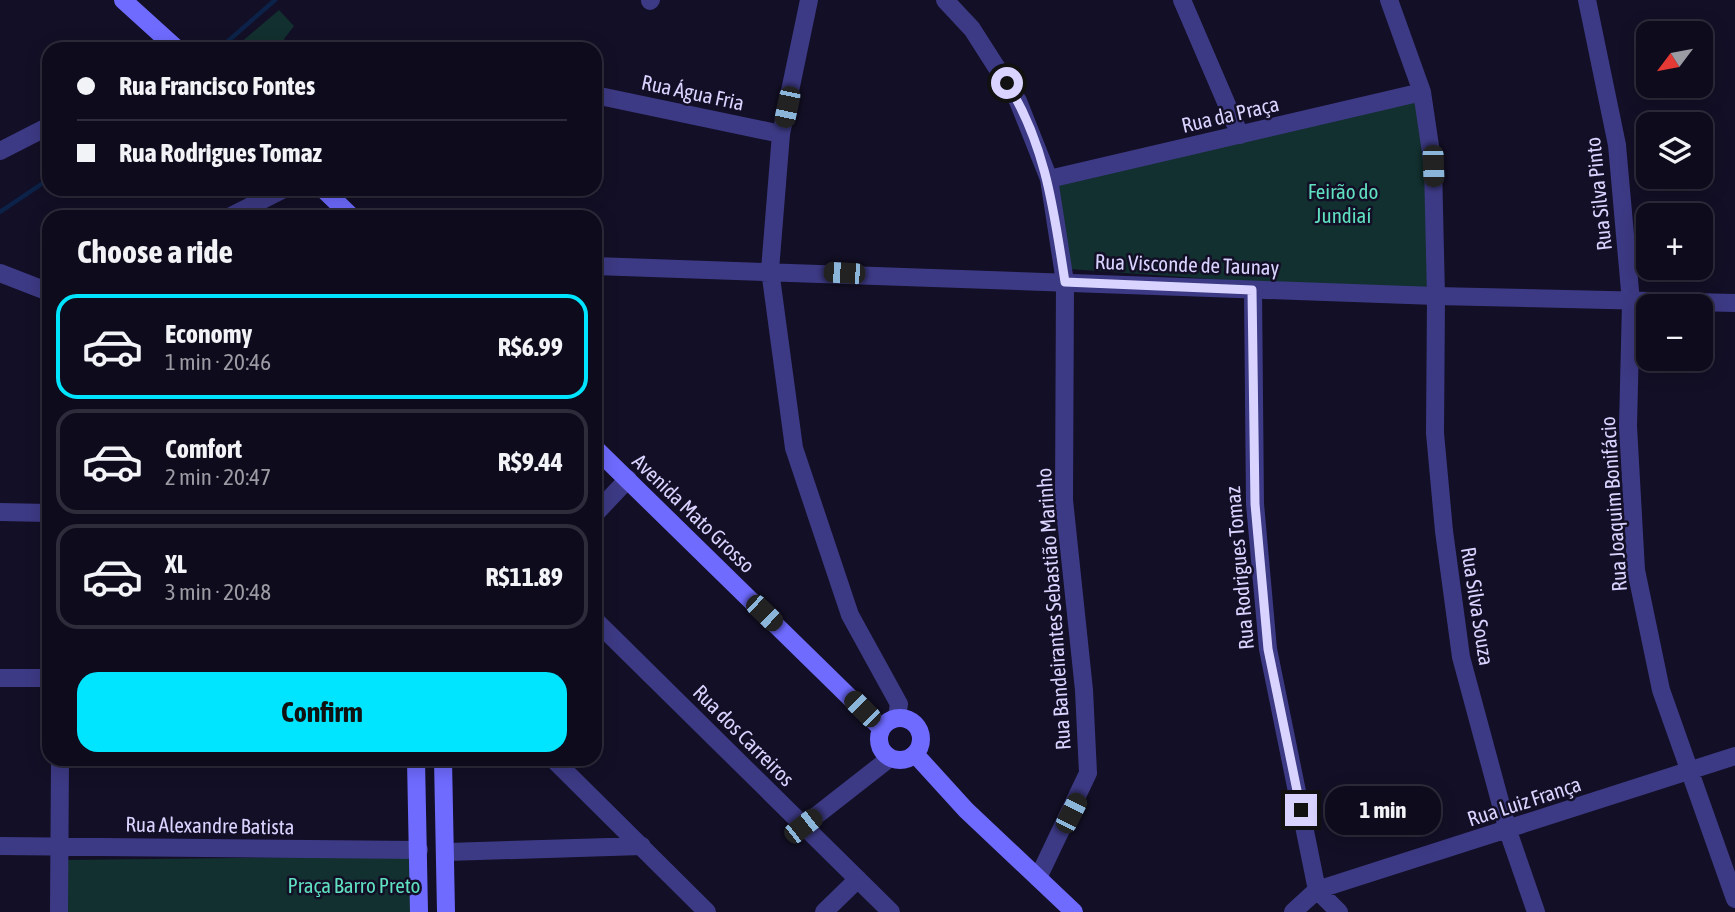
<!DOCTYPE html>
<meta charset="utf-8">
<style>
:root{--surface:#0e0b1c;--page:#171425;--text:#f1f3f6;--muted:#9b9ba3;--line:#2e2b3b;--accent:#00e5ff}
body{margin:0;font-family:"Asap Condensed",sans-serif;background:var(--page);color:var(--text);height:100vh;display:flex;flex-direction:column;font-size:26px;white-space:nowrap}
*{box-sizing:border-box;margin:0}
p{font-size:23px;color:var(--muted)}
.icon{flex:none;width:38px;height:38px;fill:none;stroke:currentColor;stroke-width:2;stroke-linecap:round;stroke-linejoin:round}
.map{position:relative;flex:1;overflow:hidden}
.drawer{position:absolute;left:42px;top:210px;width:560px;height:556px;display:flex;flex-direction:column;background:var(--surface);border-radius:21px;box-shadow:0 4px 18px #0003,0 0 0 2px var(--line)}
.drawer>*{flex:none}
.top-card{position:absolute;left:42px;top:42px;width:560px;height:154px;border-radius:21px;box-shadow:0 4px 18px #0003,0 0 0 2px var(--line);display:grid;align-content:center;height:154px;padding:0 35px;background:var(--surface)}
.needle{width:46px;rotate:238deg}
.buttons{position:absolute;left:1636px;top:21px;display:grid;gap:14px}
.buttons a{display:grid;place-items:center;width:77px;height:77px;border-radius:14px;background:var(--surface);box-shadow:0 4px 18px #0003,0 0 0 2px var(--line);font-size:35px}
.end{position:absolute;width:32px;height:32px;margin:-16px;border:9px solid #d9d4ff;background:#111;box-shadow:0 0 0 4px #111}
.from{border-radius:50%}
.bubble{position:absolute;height:49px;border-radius:21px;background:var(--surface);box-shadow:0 4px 18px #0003,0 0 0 2px var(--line);font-size:23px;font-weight:700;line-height:49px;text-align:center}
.car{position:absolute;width:21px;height:42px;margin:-21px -10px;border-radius:9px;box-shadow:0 0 5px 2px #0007;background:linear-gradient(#222 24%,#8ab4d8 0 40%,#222 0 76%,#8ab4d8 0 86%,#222 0)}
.top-card b{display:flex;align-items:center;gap:24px;height:66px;font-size:26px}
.top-card b+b{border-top:2px solid var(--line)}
.top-card i{width:18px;height:18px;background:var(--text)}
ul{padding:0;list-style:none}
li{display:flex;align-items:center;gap:21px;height:105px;margin:0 14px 10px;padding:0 21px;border:4px solid var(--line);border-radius:21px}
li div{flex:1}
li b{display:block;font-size:26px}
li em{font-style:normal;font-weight:700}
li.on{border-color:var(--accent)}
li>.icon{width:63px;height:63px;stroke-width:1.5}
h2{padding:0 35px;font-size:32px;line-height:84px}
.primary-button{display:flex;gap:14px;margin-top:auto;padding:14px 35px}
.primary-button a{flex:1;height:80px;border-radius:21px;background:var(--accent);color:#111;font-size:28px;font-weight:700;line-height:80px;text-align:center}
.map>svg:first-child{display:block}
</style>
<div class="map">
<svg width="1735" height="912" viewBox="0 0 1735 912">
<rect width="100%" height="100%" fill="#130f26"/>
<path fill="#12302f" d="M279,10L294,26L284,39L291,49H233Z
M1418,98L1437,295L1069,269L1051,181Z
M417,856L415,912H65L64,860Z"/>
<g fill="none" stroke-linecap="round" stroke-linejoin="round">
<path stroke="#0c2248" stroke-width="4.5" d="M219,49L275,0
M0,212L49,179"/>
<path stroke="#3d3a85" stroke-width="18" d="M945,0L972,29L1018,101L1049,179L1065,282L1064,500L1084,690L1088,773L1038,878
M1182,0L1240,135
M1389,0L1422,92L1433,166L1436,296L1435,433L1444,531L1461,657L1508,831L1536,912
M1587,0L1617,145L1631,302L1628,426L1636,570L1661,690L1735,899
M650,1L651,0
M595,95L781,134
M0,151L49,126
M1049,179L1422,92
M229,217L284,189
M0,273L49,292
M1253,290L1255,504L1268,649L1317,890L1339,912
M0,512L49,513
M595,514L628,479
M595,620L891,912
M0,678H49
M554,760L707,912
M803,826L890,758
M0,846L419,850
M447,852L642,846
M59,912L60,760
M824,912L858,879
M1293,912L1317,890L1735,756"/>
<path stroke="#3d3a85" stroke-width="18" d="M809,0L781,134L770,270L794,448L850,615L899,704L897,717
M595,266L1436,296L1735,303"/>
<path stroke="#6f6bff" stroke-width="18" d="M123,0L177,49
M323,189L352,217
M595,448L881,728
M879 739a21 21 0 1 1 42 0a21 21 0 1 1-42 0Z
M915,754L966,810L1074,912
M416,760L419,912
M443,760L446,912"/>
</g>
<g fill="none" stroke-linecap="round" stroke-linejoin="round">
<path stroke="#d9d4ff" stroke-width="9" d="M1007,83C1046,145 1054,212 1065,282L1252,290L1255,504L1268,649L1301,810"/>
</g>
<g text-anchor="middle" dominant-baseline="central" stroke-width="5" stroke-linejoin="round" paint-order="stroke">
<g font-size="21" fill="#d9d4ff" stroke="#130f26">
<text transform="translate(693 92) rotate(12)">Rua Água Fria</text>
<text transform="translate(1230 114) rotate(-13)">Rua da Praça</text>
<text transform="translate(1598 194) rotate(-96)">Rua Silva Pinto</text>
<text transform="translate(1187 264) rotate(2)">Rua Visconde de Taunay</text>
<text transform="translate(1613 504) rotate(-94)">Rua Joaquim Bonifácio</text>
<text transform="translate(694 513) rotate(44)">Avenida Mato Grosso</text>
<text transform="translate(1239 568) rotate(-95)">Rua Rodrigues Tomaz</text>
<text transform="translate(1478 606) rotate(81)">Rua Silva Souza</text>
<text transform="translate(1053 609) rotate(-94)">Rua Bandeirantes Sebastião Marinho</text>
<text transform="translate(744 735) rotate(45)">Rua dos Carreiros</text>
<text transform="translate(1524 801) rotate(-18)">Rua Luiz França</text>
<text transform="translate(210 825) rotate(1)">Rua Alexandre Batista</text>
</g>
<g font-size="21" fill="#5fe0c0" stroke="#130f26">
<text x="1343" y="191">Feirão do<tspan x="1343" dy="24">Jundiaí</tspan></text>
<text x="354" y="885">Praça Barro Preto</text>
</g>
</g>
</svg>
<div class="buttons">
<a><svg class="needle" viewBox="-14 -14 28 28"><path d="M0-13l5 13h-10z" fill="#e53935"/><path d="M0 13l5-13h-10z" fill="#9b9ba3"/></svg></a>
<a><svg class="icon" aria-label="layers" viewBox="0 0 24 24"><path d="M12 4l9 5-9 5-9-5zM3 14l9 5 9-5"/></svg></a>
<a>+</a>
<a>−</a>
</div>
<i class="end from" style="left:1007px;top:83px"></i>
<i class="end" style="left:1301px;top:810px"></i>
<div class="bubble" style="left:1325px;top:786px;width:116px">1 min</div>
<i class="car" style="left:787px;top:107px;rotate:192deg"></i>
<i class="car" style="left:1433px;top:166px;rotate:178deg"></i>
<i class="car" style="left:844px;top:273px;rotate:273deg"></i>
<i class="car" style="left:764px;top:613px;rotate:134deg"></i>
<i class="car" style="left:862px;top:709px;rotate:315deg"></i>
<i class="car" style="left:1071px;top:813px;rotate:27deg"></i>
<i class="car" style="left:803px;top:826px;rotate:52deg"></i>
<div class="top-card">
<b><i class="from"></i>Rua Francisco Fontes</b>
<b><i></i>Rua Rodrigues Tomaz</b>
</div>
<section class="drawer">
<h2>Choose a ride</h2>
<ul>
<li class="on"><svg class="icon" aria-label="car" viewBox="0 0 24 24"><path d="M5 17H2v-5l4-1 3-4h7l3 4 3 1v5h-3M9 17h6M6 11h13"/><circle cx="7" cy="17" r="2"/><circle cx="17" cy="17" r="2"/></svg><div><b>Economy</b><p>1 min · 20:46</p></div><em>R$6.99</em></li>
<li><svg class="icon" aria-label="car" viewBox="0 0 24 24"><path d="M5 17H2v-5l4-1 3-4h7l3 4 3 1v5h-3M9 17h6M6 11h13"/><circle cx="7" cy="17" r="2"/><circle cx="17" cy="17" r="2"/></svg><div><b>Comfort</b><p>2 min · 20:47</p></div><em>R$9.44</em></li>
<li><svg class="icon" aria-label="car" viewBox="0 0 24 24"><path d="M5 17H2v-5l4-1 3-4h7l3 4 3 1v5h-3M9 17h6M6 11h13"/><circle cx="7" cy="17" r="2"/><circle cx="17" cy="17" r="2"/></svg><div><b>XL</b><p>3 min · 20:48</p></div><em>R$11.89</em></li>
</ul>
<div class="primary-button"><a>Confirm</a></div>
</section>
</div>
